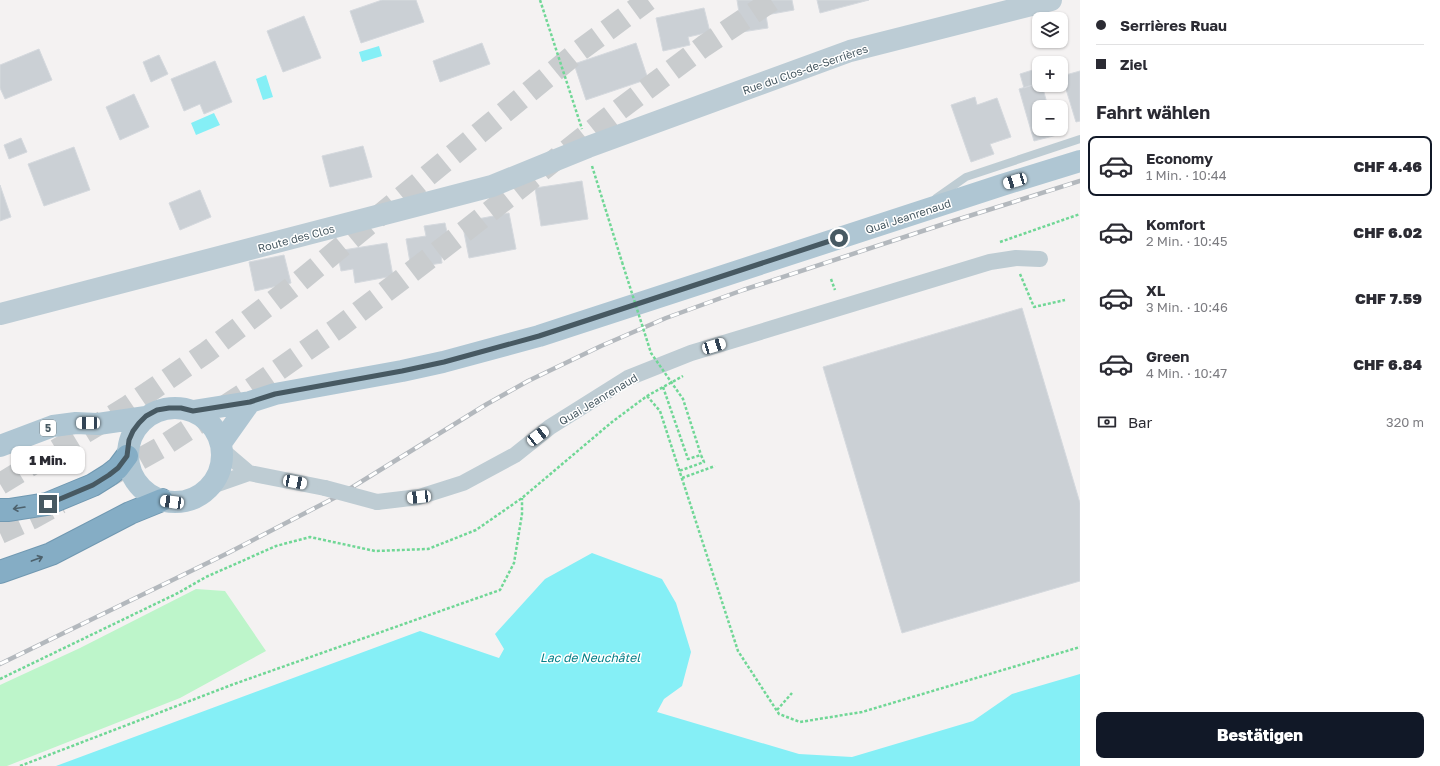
<!DOCTYPE html>
<html lang="de">
<meta charset="utf-8">
<style>
:root{--surface:#fff;--page:#f2f2f3;--text:#2b2b33;--muted:#7c7c81;--line:#e1e1e2;--accent:#111827}
body{margin:0;font-family:"Golos Text",sans-serif;background:var(--page);color:var(--text);height:100vh;display:flex;flex-direction:column;font-size:15px;white-space:nowrap}
*{box-sizing:border-box;margin:0}
p{font-size:13px;color:var(--muted)}
.icon{flex:none;width:22px;height:22px;fill:none;stroke:currentColor;stroke-width:2;stroke-linecap:round;stroke-linejoin:round}
.map{position:relative;flex:1;overflow:hidden}
.panel{display:flex;flex-direction:column;background:var(--surface);width:360px}
.panel>*{flex:none}
.top-card{display:grid;align-content:center;height:88px;padding:0 16px;background:var(--surface)}
.fabs{position:absolute;left:1032px;top:12px;display:grid;gap:8px}
.fabs a{display:grid;place-items:center;width:36px;height:36px;border-radius:8px;background:var(--surface);box-shadow:0 1px 3px #0004;font-size:20px}
.end{position:absolute;width:18px;height:18px;margin:-9px;border:5px solid #475962;background:#fff;box-shadow:0 0 0 2px #fff}
.from{border-radius:50%}
.bubble{position:absolute;height:28px;border-radius:8px;background:var(--surface);box-shadow:0 1px 3px #0004;font-size:13px;font-weight:800;line-height:28px;text-align:center}
.car{position:absolute;width:12px;height:24px;margin:-12px -6px;border-radius:5px;box-shadow:0 0 3px 1px #0007;background:linear-gradient(#fff 24%,#345 0 40%,#fff 0 76%,#345 0 86%,#fff 0)}
.top-card b{display:flex;align-items:center;gap:14px;height:38px;font-size:15px}
.top-card b+b{border-top:1px solid var(--line)}
.top-card i{width:10px;height:10px;background:var(--text)}
ul{padding:0;list-style:none}
li{display:flex;align-items:center;gap:12px;height:60px;margin:0 8px 6px;padding:0 8px;border:2px solid transparent;border-radius:8px}
li div{flex:1}
li b{display:block;font-size:15px}
li em{font-style:normal;font-weight:800}
li.selected{border-color:var(--accent)}
li>.icon{width:36px;height:36px;stroke-width:1.5}
h2{padding:0 16px;font-size:18px;line-height:48px}
.pay{display:flex;align-items:center;gap:10px;height:44px;padding:0 16px;font-size:15px}
.pay p{margin-inline-start:auto}
.action{display:flex;gap:8px;margin-top:auto;padding:8px 16px}
.action a{flex:1;height:46px;border-radius:8px;background:var(--accent);color:#fff;font-size:16px;font-weight:800;line-height:46px;text-align:center}
main{display:flex;flex:1;min-height:0}
.map>svg:first-child{display:block}
</style>
<main>
<div class="map">
<svg width="1080" height="766" viewBox="0 0 1080 766">
<rect width="100%" height="100%" fill="#f4f2f2"/>
<path fill="#bdf5ca" d="M196,589L225,591L266,651L180,698L7,766H0V685L80,648Z"/>
<path fill="#85eff6" d="M379,46L382,56L362,62L359,52Z
M266,75L273,97L263,100L256,79Z
M214,113L220,125L196,135L191,123Z
M592,553L662,579L676,603L691,652L682,686L664,699L657,712L799,754L852,757L973,721L1012,694L1080,674V766H56L420,631L499,658L504,649L495,634L545,579Z"/>
<path fill="#cbd0d5" stroke="#d5d9de" d="M382,0H416L424,22L361,43L350,11Z
M737,0H792L794,10L766,15L768,28L742,32Z
M817,0H869L820,13Z
M704,8L710,32L688,37L690,45L663,51L656,18Z
M304,16L321,58L283,72L267,31Z
M482,43L490,64L440,82L433,61Z
M636,43L648,79L586,100L574,64Z
M39,49L52,80L5,99L0,88V65Z
M159,55L168,74L151,82L143,62Z
M215,61L232,102L204,114L200,104L184,111L171,79Z
M1039,68V83L1024,88L1020,74Z
M1080,71V121L1076,122L1062,76Z
M1039,83V85H1042L1048,107H1039V129H1055L1057,135L1034,141L1019,89Z
M134,94L149,127L120,140L106,107Z
M975,97L977,105L997,98L1011,137L990,144L994,154L971,162L951,105Z
M21,138L27,152L9,159L4,145Z
M363,146L372,177L330,187L322,156Z
M74,147L90,190L44,206L28,164Z
M582,181L588,219L541,226L535,188Z
M0,185L11,217L0,221Z
M200,190L211,217L180,230L169,203Z
M509,213L516,249L469,258L462,222Z
M445,223L448,237L439,238L442,263L411,268L406,239L426,236L424,226Z
M387,243L393,276L355,283L353,269L341,271L337,251Z
M284,255L291,283L255,291L249,262Z
M1022,308L1080,503V581L902,633L823,367Z"/>
<g fill="none" stroke-linecap="round" stroke-linejoin="round">
<path stroke="#c9ccce" stroke-width="22" stroke-dasharray="22 11" stroke-linecap="butt" d="M111,475L160,448L248,391L338,328L469,228L604,121L704,46L773,0
M0,484L127,407L207,352L300,281L575,54L648,0
M0,533L33,518L60,503"/>
<g stroke="#7098b1" stroke-width="24">
<path id="highway" d="M0,510H9L47,504L93,485L109,475L118,468L127,456
M0,572L51,554L130,513L162,500"/>
</g>
<path stroke="#70d796" stroke-width="2.5" stroke-dasharray="3 2" stroke-linecap="butt" d="M540,0L582,129
M592,166L622,262
M1000,242L1080,214
M1020,274L1034,307L1065,300
M831,279L835,290
M663,387L688,459L701,455L704,462L679,471
M647,396L660,411L738,651L779,714L800,722L862,712L1080,647
M682,478L715,466
M0,679L178,593L206,577L276,546L310,537L375,551L428,549L476,530L522,498L612,422L647,396L683,376
M777,710L792,693
M20,766L234,684L500,590L514,563L522,514V498"/>
<path stroke="#beccd3" stroke-width="8" d="M936,198L966,177L1080,139"/>
<path stroke="#beccd3" stroke-width="16" d="M222,450L249,473
M209,487L249,473L325,488
M377,502L419,497L463,483L515,455L550,427L628,378L691,353L990,262L1016,258L1040,259"/>
<path stroke="#bcccd5" stroke-width="22" d="M0,314L492,186L588,147L850,51L1051,0"/>
<path stroke="#afc6d3" stroke-width="22" d="M128 455a47 47 0 1 1 94 0a47 47 0 1 1-94 0Z
M193,411L250,402L275,394L402,371L443,362L539,336L1002,185L1080,161
M221,443L250,402
M0,446L53,426L76,423L98,424L146,417"/>
<use href="#highway" stroke="#85adc5" stroke-width="22"/>
<g stroke="#b3b8bd" stroke-width="4.5">
<path id="rail" d="M0,664L228,553L338,496L487,404L528,381L601,346L666,318L743,290L953,221L1080,181"/>
</g>
<use href="#rail" stroke="#fff" stroke-width="3" stroke-dasharray="9" stroke-linecap="butt"/>
<path stroke="#70d796" stroke-width="2.5" stroke-dasharray="3 2" stroke-linecap="butt" d="M622,262L651,353L683,399L701,455"/>
<path stroke="#beccd3" stroke-width="16" d="M325,488L377,502"/>
</g>
<defs><path id="oneway-shaft" d="M-6 0H5M1.5-3L5.5 0L1.5 3" fill="none" stroke-width="1.6" stroke-linecap="round" stroke-linejoin="round"/></defs>
<g stroke="#4d616c">
<use href="#oneway-shaft" transform="translate(19 508) rotate(171)"/>
<use href="#oneway-shaft" transform="translate(37 559) rotate(-20)"/>
</g>
<g fill="none" stroke-linecap="round" stroke-linejoin="round">
<path stroke="#475962" stroke-width="5" d="M48,504L93,485L109,475L118,468L127,456L129,440L133,431L139,423L146,416L157,410L169,408H181L193,411L250,402L275,394L402,371L444,362L539,336L839,238"/>
</g>
<g text-anchor="middle" dominant-baseline="central" stroke-width="3" stroke-linejoin="round" paint-order="stroke">
<rect fill="#fff" stroke="#7e8b91" stroke-width="1" x="40" y="420" width="16" height="16" rx="3"/>
<g font-size="10" font-weight="bold" fill="#475962">
<text x="48" y="428">5</text>
</g>
<g font-size="11" fill="#475962" stroke="#fff">
<text transform="translate(805 69) rotate(-19)">Rue du Clos-de-Serrières</text>
<text transform="translate(908 216) rotate(-18)">Quai Jeanrenaud</text>
<text transform="translate(296 238) rotate(-15)">Route des Clos</text>
<text transform="translate(598 399) rotate(-31)">Quai Jeanrenaud</text>
</g>
<g font-size="12" font-style="italic" fill="#058089" stroke="#fff">
<text x="590" y="657">Lac de Neuchâtel</text>
</g>
</g>
</svg>
<div class="fabs">
<a><svg class="icon" aria-label="layers" viewBox="0 0 24 24"><path d="M12 4l9 5-9 5-9-5zM3 14l9 5 9-5"/></svg></a>
<a>+</a>
<a>−</a>
</div>
<i class="end from" style="left:839px;top:238px"></i>
<i class="end" style="left:48px;top:504px"></i>
<div class="bubble" style="left:11px;top:446px;width:74px">1 Min.</div>
<i class="car" style="left:1015px;top:181px;rotate:253deg"></i>
<i class="car" style="left:714px;top:346px;rotate:73deg"></i>
<i class="car" style="left:88px;top:423px;rotate:270deg"></i>
<i class="car" style="left:538px;top:436px;rotate:52deg"></i>
<i class="car" style="left:295px;top:482px;rotate:101deg"></i>
<i class="car" style="left:419px;top:497px;rotate:264deg"></i>
<i class="car" style="left:172px;top:502px;rotate:278deg"></i>
</div>
<section class="panel">
<div class="top-card">
<b><i class="from"></i>Serrières Ruau</b>
<b><i></i>Ziel</b>
</div>
<h2>Fahrt wählen</h2>
<ul>
<li class="selected"><svg class="icon" aria-label="car" viewBox="0 0 24 24"><path d="M5 17H2v-5l4-1 3-4h7l3 4 3 1v5h-3M9 17h6M6 11h13"/><circle cx="7" cy="17" r="2"/><circle cx="17" cy="17" r="2"/></svg><div><b>Economy</b><p>1 Min. · 10:44</p></div><em>CHF 4.46</em></li>
<li><svg class="icon" aria-label="car" viewBox="0 0 24 24"><path d="M5 17H2v-5l4-1 3-4h7l3 4 3 1v5h-3M9 17h6M6 11h13"/><circle cx="7" cy="17" r="2"/><circle cx="17" cy="17" r="2"/></svg><div><b>Komfort</b><p>2 Min. · 10:45</p></div><em>CHF 6.02</em></li>
<li><svg class="icon" aria-label="car" viewBox="0 0 24 24"><path d="M5 17H2v-5l4-1 3-4h7l3 4 3 1v5h-3M9 17h6M6 11h13"/><circle cx="7" cy="17" r="2"/><circle cx="17" cy="17" r="2"/></svg><div><b>XL</b><p>3 Min. · 10:46</p></div><em>CHF 7.59</em></li>
<li><svg class="icon" aria-label="car" viewBox="0 0 24 24"><path d="M5 17H2v-5l4-1 3-4h7l3 4 3 1v5h-3M9 17h6M6 11h13"/><circle cx="7" cy="17" r="2"/><circle cx="17" cy="17" r="2"/></svg><div><b>Green</b><p>4 Min. · 10:47</p></div><em>CHF 6.84</em></li>
</ul>
<div class="pay"><svg class="icon" aria-label="cash" viewBox="0 0 24 24"><path d="M3 7h18v10H3z"/><circle cx="12" cy="12" r="2"/></svg>Bar<p>320 m</p></div>
<div class="action"><a>Bestätigen</a></div>
</section>
</main>
